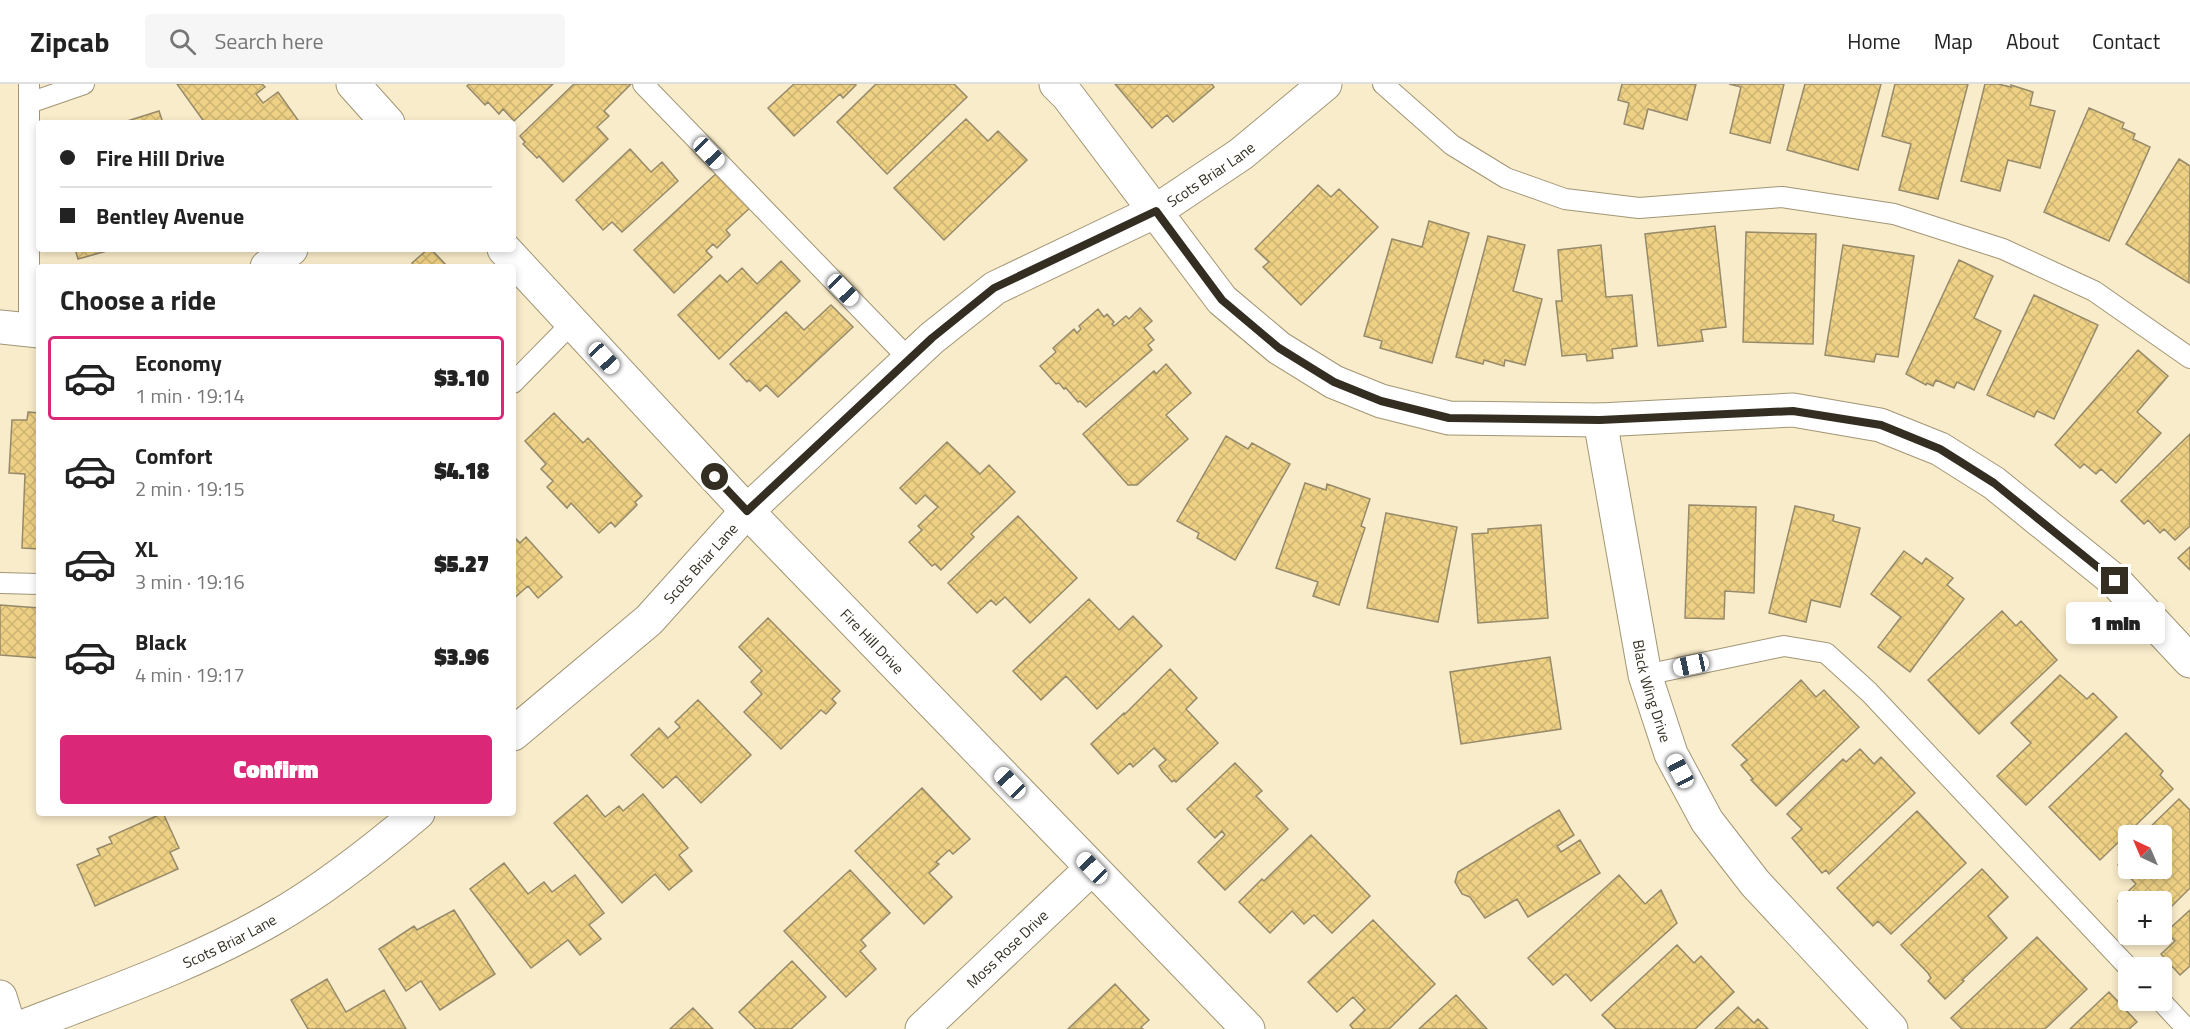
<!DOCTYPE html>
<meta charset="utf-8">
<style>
:root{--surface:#fff;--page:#f6f6f6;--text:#222;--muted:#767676;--line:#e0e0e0;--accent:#db2777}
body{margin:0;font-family:"Titillium Web",sans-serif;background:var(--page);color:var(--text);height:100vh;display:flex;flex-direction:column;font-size:22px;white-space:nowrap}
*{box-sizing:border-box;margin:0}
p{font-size:20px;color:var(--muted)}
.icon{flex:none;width:33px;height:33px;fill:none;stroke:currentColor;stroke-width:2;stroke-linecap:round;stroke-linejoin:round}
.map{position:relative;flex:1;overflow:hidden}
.details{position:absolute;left:36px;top:180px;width:480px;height:552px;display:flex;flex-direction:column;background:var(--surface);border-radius:6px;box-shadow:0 3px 9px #0003}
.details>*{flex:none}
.guide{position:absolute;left:36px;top:36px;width:480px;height:132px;border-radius:6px;box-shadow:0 3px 9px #0003;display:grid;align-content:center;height:132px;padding:0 24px;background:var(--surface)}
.needle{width:39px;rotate:316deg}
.fabs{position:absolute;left:2118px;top:741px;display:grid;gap:12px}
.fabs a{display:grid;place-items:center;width:54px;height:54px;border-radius:6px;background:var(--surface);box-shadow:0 3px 9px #0003;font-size:30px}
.end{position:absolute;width:27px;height:27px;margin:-14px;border:8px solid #332e21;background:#fff;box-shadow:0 0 0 3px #fff}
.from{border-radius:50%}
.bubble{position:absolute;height:42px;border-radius:6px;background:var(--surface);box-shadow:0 3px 9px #0003;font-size:20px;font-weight:800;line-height:42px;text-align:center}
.car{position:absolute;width:18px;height:36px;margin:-18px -9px;border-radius:8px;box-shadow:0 0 4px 2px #0007;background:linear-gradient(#fff 24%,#345 0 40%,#fff 0 76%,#345 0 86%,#fff 0)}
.guide b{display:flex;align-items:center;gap:21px;height:57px;font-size:22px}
.guide b+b{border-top:2px solid var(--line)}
.guide i{width:15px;height:15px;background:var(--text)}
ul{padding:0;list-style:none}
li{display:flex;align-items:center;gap:18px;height:84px;margin:0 12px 9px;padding:0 12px;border:3px solid transparent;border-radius:6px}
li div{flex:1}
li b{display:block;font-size:22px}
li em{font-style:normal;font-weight:800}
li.selected{border-color:var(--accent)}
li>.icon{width:54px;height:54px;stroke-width:1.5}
h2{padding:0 24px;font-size:27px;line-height:72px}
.button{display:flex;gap:12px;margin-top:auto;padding:12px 24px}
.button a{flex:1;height:69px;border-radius:6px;background:var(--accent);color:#fff;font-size:24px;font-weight:800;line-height:69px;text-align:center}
header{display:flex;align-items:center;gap:36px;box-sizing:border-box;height:84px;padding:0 30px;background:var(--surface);border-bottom:2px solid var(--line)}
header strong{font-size:28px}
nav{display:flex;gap:33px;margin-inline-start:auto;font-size:21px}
.search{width:420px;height:54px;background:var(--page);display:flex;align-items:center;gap:15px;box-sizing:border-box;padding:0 21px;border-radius:6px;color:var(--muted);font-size:22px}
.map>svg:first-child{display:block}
</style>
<header>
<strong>Zipcab</strong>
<div class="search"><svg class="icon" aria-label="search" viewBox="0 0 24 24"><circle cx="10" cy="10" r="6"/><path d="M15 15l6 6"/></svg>Search here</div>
<nav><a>Home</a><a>Map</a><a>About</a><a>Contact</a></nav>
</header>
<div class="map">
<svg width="2190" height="945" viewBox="0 0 2190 945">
<defs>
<pattern id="building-cross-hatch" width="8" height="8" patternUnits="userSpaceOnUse" patternTransform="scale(1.5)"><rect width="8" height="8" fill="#eed185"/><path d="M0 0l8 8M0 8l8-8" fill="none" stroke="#cdb473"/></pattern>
</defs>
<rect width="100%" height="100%" fill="#f9ecca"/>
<path fill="url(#building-cross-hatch)" stroke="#968a6a" stroke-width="1.5" d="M177,0H262L265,3L256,10L263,19L278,8L300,39H205Z
M469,0H553L514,37L503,25L499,30L488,18L485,21L467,2Z
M574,0H631L604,27L609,32L597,43L608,55L563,98L539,72L537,74L523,60L525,58L520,52Z
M794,0H854L856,1L843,14L840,10L794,52L768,24Z
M876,0H954L967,13L887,90L837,38Z
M1115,0H1212L1214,3L1173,38L1167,31L1152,44Z
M1622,0H1696L1687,36L1648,25L1643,45L1624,40L1629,19L1618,16Z
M1729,0H1784L1770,59L1730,49L1741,3Z
M1805,0H1881L1858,86L1787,66Z
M1895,0H1968L1938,115L1899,106L1911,60L1882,52Z
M1985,0H1998L2011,3V1L2033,8L2030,21L2055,27L2040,84L2008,76L2000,107L1961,97Z
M2089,24L2124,39L2122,44L2135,50L2133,55L2150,63L2109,157L2044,128Z
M159,27L163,39H121Z
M966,35L988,57L998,47L1027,76L944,156L894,104Z
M630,65L651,88L662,78L678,97L622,148L612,138L603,146L576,116Z
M2179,75L2190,82L2189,199L2126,160Z
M720,86L753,121L726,146L730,151L717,164L713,160L706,167L712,173L674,209L634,166Z
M1318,101L1331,113L1339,105L1378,143L1301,221L1263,183L1269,178L1255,165Z
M1429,137L1469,149L1432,279L1380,264L1382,257L1364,252L1392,155L1422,163Z
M1715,142L1726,243L1701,246L1703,257L1658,262L1645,150Z
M1746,148L1816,150L1813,260L1743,258Z
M1488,152L1525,161L1513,207L1542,215L1525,281L1505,276L1504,282L1484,276L1483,280L1456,273Z
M1601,161L1606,213L1632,211L1637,262L1612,265L1613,274L1587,277L1586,270L1562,272L1556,217H1562L1558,166Z
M1843,161L1914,172L1898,273L1876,270L1874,278L1825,271Z
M75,165H114L78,175Z
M428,165H431L448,183H416L412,179Z
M1959,176L1993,192L1974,234L2001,247L1974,306L1957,298L1954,304L1936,296L1933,302L1927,299L1926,301L1906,290Z
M781,177L800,197L719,275L678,231L720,191L727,198L742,184L757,200Z
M2034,211L2098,241L2054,335L2037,327L2034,333L1987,311Z
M831,221L853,243L778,313L766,301L760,307L749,296L747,298L730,280L786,228L804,246Z
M1140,224L1152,237L1144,244L1154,256L1148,261L1152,266L1086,323L1080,317L1078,318L1066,304L1064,305L1059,299L1056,300L1040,282L1056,268L1053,264L1074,245L1077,249L1081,245L1079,242L1098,225L1104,233L1107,230L1114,238L1112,240L1114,242L1126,232L1129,235Z
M2138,266L2168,292L2137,328L2161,349L2116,399L2101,385L2096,390L2084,380L2080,384L2055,361Z
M1166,280L1191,309L1166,331L1188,355L1137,401H1128L1083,350L1154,287L1156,290Z
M28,328L39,329V465L22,464L25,390L9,389L12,336H27Z
M554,329L583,359L588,354L642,412L635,418L637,421L615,443L611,438L599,449L571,419L567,424L547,403L553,397L541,385L546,380L525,357Z
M2190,350V442L2175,456L2164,445L2160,449L2148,436L2144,440L2121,417Z
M1226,352L1248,365L1252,359L1290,380L1235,476L1197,454L1199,449L1177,437Z
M947,358L980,390L989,381L1015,408L971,450L974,453L941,486L935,480L932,482L909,458L922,446L918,442L938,423L925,411L916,420L900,404Z
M1305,399L1326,406L1327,400L1370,415L1361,442L1365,444L1339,521L1313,512L1318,498L1276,484Z
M1689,421L1756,423L1754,509L1725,507L1724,535L1685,534Z
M1795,422L1834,431L1833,437L1860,444L1840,523L1811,516L1806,538L1769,529Z
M1386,429L1457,443L1438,538L1367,524Z
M1018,432L1077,494L1030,539L1005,513L996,521L991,516L977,529L948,499Z
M1541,441L1548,534L1478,539L1472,450L1488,449V445Z
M513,452L520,459L526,453L562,493L538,514L528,502L513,515Z
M2190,463V486L2178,474Z
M1904,467L1922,480L1926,474L1953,494L1947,501L1964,515L1910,588L1878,563L1901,533L1871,510Z
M1089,515L1119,546L1133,532L1162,562L1097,625L1066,592L1041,616L1013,587Z
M0,521L39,524V574L0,571Z
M2002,527L2016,542L2021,537L2057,576L1979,650L1928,596Z
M768,534L840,607L832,615L836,619L826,630L821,626L781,665L744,628L762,610L751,598L762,587L739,563Z
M1550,573L1561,645L1461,660L1450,588Z
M1170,585L1197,614L1186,625L1218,659L1176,698L1174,696L1172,698L1162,687L1159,682L1166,676L1154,664L1133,683L1130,679L1118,690L1091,660L1124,629L1125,630Z
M2060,591L2087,615L2093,609L2117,633L2026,721L1997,692L2031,659L2011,639Z
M1801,596L1816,613L1824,606L1859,643L1776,722L1751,696L1753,695L1741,681L1747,676L1732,661Z
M698,616L751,671L701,719L676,692L663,704L631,671L659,644L668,654L680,643L675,638Z
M2126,649L2163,687L2160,691L2173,705L2100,776L2049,723Z
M1860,665L1874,680L1881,673L1915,709L1829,790L1826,786L1822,789L1792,754L1802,745L1787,730L1843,675L1846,678Z
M1235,679L1262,707L1256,712L1288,745L1225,806L1198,778L1225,751L1222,747L1215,754L1187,725Z
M922,704L970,755L953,770L949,766L936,778L939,780L929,789L952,813L924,840L855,767Z
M643,710L688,764L679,771L692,787L669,806L655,790L622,819L554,739L587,711L605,733L619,722L623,727Z
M2179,715L2190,726V804L2162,832V818H2128V828L2118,817L2136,800L2118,781L2128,771V784H2162V752H2141Z
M1559,726L1574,751L1557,762L1561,768L1580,756L1600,789L1528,833L1517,815L1485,834L1470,813L1462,810L1455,798L1458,788Z
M1917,727L1966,779L1891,850L1878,837L1873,842L1837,804Z
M163,729L179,764L170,768L178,785L95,822L77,781L100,771L97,765L112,759L109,753Z
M1311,751L1370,812L1332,849L1314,831L1304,840L1292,827L1270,849L1239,818L1262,795L1264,797Z
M504,779L528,810L544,798L552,808L575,791L604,829L589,841L601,855L580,871L568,856L531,884L470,805Z
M1982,785L2008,813L1988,832L2007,854L1962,896L1964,897L1945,915L1928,897L1931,894L1928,889L1901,861Z
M850,786L890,829L861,856L866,862L860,867L876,885L846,913L784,847Z
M1619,791L1645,820L1661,806L1677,839L1591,917L1566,890L1553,901L1528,874Z
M454,826L495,890L440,926L421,897L406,907L379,865L414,842L417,846Z
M2190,826V882L2180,891L2161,870L2175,857L2166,848Z
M1373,836L1435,900L1389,945H1353L1350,941L1365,926L1353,913L1337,928L1308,898Z
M2037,853L2087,905L2045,945H1962L1951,934Z
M1677,861L1694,879L1701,872L1734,908L1695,945H1616L1602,931Z
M792,877L826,913L791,945H756L739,928Z
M327,895L346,928L384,906L406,945H308L291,916Z
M1115,900L1149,936L1141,943L1143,945H1068Z
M2109,908L2137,938L2129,945H2070Z
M1456,911L1487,945H1419Z
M1738,923L1754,939L1758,935L1768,945H1715Z
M693,924L713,945H670Z"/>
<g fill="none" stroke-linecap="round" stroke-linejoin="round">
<g stroke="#a19575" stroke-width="22">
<path id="service" d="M29,0V246
M643,0L909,275
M1383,0L1452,61L1506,94L1565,115L1639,124L1782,113L1894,130L2003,165L2094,207L2190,274
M29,19L84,0
M513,299L572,239
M0,499L39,500
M1645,591L1784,562L1826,569L1869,608L2129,884
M2160,916L2187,945"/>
</g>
<g stroke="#a19575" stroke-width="35">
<g id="minor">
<path d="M353,0L388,39"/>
<path d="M1056,0L1068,12L1222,216L1279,264L1334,298L1381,317L1449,334L1600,336L1793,326L1880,341L1940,365L1994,399L2115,497L2190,577"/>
<path id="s1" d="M504,165L747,427L1248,945"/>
<path d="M267,183L291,165"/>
<path d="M0,243L39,247"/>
<path id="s2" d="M1600,336L1645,591L1671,670L1707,737L1755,799L1891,945"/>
<path id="s3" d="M513,650L649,536L747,427L932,254L995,204L1156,127L1241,70L1325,0"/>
<path d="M0,913L10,945"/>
<path id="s4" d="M17,945C104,911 193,881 274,834C325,805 373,767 418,729"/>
<path id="s5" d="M922,945L1092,784"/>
</g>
</g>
<use href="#service" stroke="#fff" stroke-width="20"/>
<use href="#minor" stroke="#fff" stroke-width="33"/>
</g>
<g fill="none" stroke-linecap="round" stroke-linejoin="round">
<path stroke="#332e21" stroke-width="8" d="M715,393L747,427L932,254L994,204L1156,127L1222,216L1279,264L1334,298L1381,317L1449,334L1600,336L1793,327L1881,341L1940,365L1994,399L2115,497"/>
</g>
<g text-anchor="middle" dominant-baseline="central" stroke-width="6" stroke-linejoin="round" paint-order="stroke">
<g font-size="15" fill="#332e21" stroke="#f9ecca">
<text stroke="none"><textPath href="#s3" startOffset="902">Scots Briar Lane</textPath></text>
<text stroke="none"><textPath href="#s3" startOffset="254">Scots Briar Lane</textPath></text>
<text stroke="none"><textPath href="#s1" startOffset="538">Fire Hill Drive</textPath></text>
<text stroke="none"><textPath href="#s2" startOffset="276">Black Wing Drive</textPath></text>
<text stroke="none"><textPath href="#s4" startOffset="230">Scots Briar Lane</textPath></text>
<text stroke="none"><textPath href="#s5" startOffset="117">Moss Rose Drive</textPath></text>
</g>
</g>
</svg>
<div class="fabs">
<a><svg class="needle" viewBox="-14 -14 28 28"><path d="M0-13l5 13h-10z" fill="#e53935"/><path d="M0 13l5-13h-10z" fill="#767676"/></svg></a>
<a>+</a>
<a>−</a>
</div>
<i class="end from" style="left:715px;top:393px"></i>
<i class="end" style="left:2115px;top:497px"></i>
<div class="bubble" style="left:2066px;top:518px;width:99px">1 min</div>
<i class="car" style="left:709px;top:69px;rotate:136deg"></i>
<i class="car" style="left:843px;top:206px;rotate:136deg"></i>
<i class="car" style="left:604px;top:274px;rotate:137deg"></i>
<i class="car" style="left:1691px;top:581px;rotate:258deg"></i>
<i class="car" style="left:1680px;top:687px;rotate:332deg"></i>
<i class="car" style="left:1010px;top:699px;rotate:316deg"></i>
<i class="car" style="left:1092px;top:784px;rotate:316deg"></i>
<div class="guide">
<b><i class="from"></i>Fire Hill Drive</b>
<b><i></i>Bentley Avenue</b>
</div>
<section class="details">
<h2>Choose a ride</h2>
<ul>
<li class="selected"><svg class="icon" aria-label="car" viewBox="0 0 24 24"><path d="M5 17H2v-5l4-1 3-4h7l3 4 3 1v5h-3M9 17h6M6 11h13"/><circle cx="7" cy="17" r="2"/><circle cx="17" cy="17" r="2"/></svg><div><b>Economy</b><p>1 min · 19:14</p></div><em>$3.10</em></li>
<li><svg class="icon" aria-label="car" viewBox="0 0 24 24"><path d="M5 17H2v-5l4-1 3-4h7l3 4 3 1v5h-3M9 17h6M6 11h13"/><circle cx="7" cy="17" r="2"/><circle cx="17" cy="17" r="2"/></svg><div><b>Comfort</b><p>2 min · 19:15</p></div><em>$4.18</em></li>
<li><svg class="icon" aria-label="car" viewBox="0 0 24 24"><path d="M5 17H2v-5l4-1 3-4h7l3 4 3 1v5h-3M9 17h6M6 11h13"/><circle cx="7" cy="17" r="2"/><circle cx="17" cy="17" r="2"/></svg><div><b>XL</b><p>3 min · 19:16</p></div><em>$5.27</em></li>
<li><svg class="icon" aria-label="car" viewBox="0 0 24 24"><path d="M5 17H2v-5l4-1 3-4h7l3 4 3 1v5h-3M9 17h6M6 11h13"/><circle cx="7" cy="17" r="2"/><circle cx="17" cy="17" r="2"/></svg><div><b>Black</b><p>4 min · 19:17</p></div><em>$3.96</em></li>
</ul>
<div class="button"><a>Confirm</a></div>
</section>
</div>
